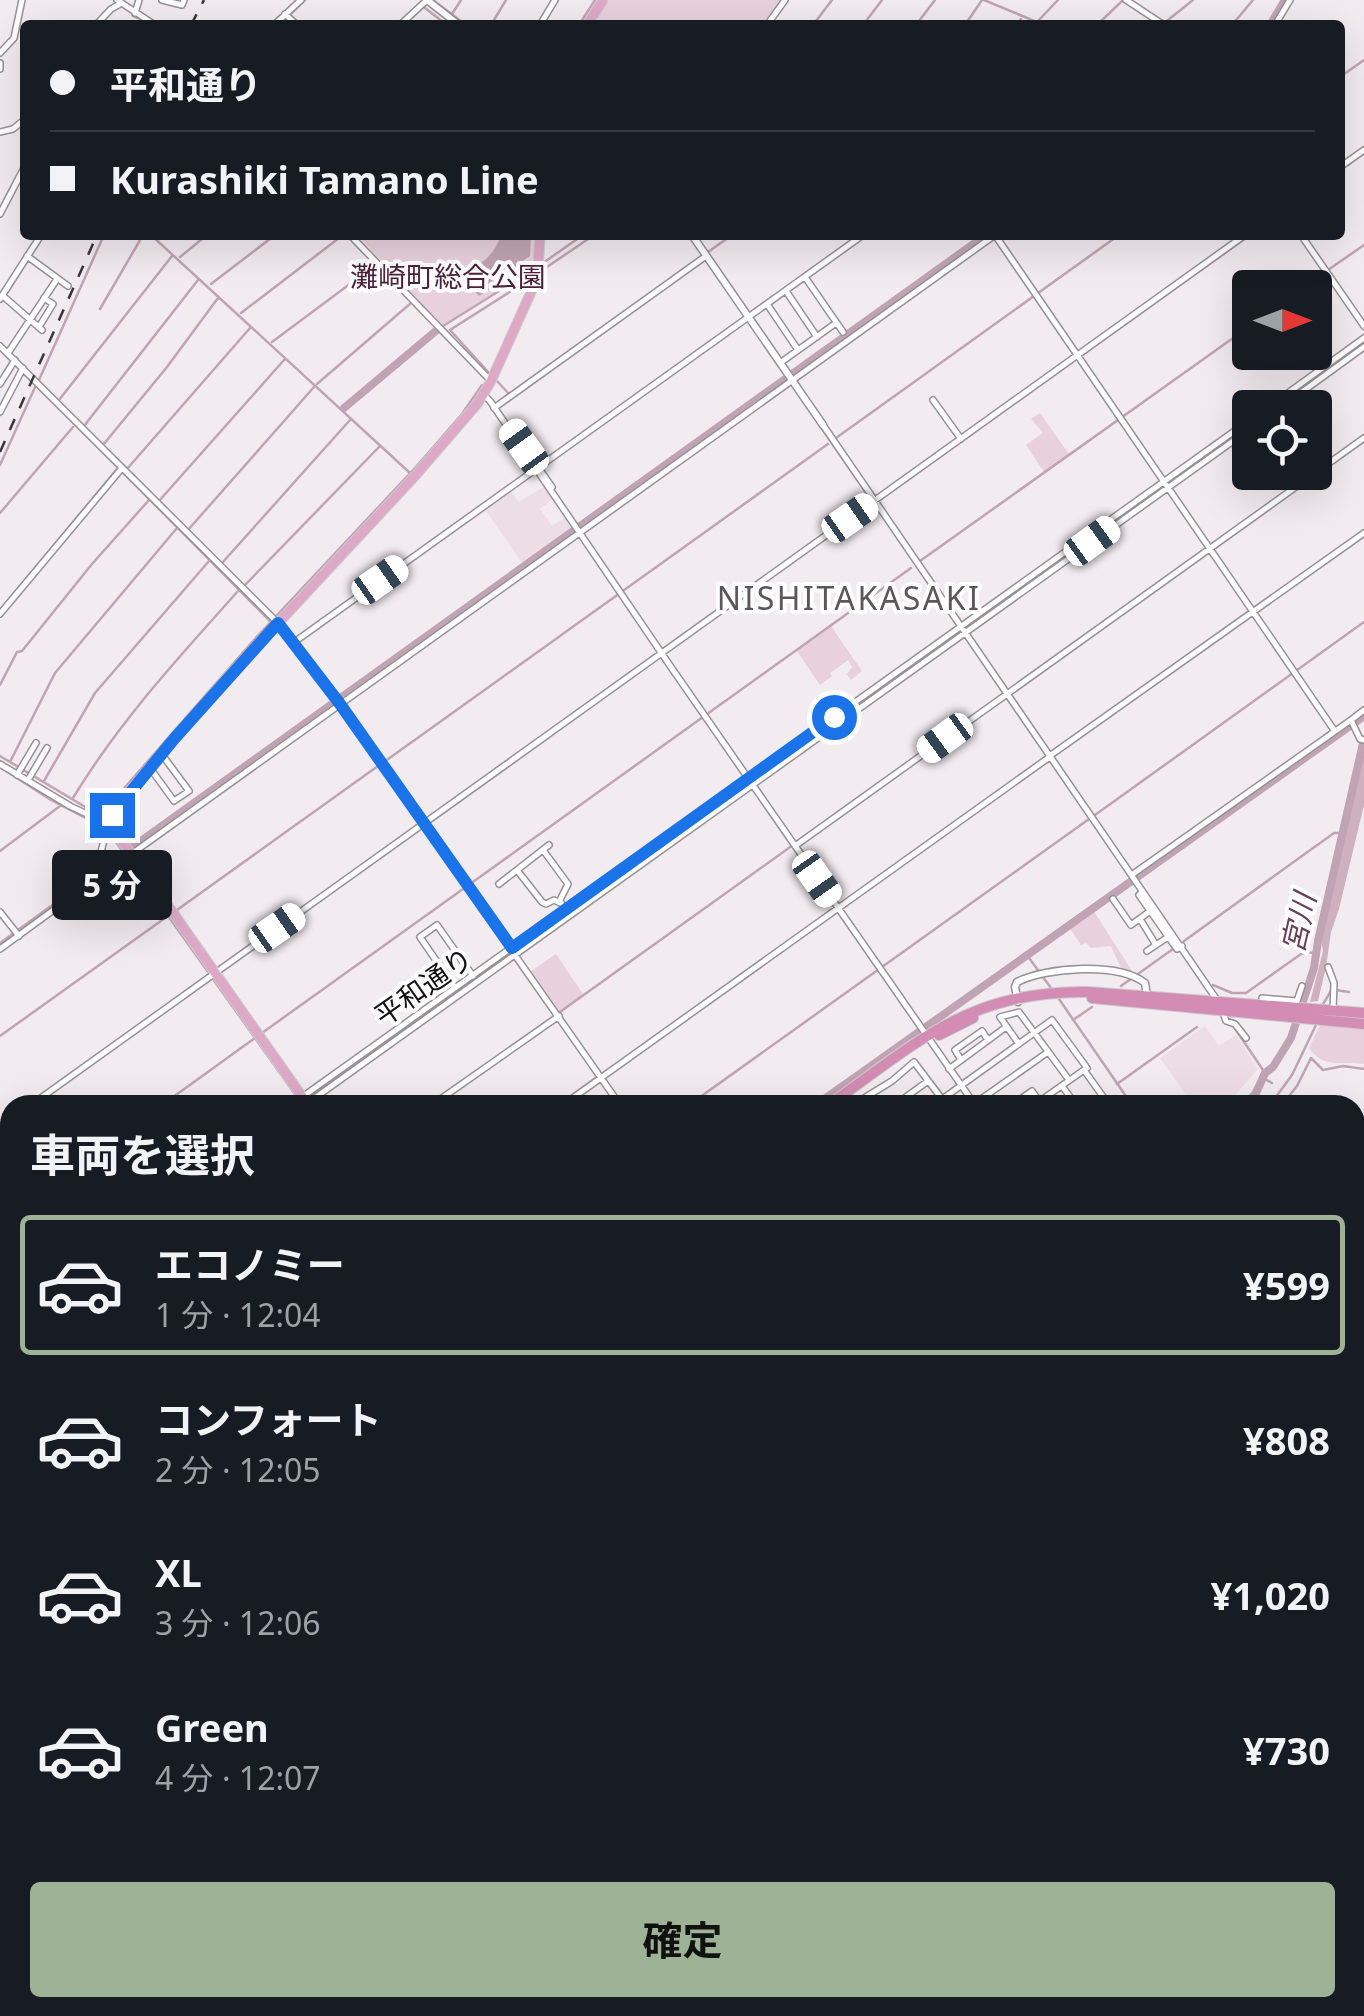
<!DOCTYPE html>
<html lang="ja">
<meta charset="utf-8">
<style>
:root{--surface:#171b24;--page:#242831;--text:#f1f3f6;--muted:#9ea1a6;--line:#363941;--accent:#9eb295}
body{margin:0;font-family:"Noto Sans","Noto Sans JP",sans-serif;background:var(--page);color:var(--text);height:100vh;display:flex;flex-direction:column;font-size:38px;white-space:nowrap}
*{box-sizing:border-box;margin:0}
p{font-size:32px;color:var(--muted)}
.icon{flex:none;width:55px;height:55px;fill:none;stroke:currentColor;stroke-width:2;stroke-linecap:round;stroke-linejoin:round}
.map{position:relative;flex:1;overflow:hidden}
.details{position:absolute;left:0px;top:1095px;width:1365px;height:922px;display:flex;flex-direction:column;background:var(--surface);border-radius:30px 30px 0 0;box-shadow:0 10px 40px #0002}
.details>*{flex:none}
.hud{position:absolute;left:20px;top:20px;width:1325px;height:220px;border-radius:10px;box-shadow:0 10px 40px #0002;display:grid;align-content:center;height:220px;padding:0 30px;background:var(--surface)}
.needle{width:65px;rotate:90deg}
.fabs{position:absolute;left:1232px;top:270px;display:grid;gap:20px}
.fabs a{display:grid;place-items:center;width:100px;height:100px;border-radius:10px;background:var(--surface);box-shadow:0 10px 40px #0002;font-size:50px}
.end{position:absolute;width:45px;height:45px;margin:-22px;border:12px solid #1a73e8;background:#fff;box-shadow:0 0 0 5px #fff}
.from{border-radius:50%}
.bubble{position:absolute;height:70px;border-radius:10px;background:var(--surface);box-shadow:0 10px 40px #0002;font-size:32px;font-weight:700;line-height:70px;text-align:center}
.car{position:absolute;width:30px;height:60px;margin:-30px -15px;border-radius:12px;box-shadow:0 0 8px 2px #0007;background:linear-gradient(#fff 24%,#345 0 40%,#fff 0 76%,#345 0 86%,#fff 0)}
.hud b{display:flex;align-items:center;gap:35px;height:95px;font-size:38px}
.hud b+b{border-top:2px solid var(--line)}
.hud i{width:25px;height:25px;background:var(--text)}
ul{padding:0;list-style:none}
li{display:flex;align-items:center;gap:30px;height:140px;margin:0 20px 15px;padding:0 10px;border:5px solid transparent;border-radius:10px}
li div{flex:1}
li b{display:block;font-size:38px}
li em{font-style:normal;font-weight:700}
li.current{border-color:var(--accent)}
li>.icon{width:90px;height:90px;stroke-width:1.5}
h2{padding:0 30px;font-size:45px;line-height:120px}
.action{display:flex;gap:20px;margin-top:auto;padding:20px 30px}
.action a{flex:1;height:115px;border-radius:10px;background:var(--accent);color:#111;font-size:40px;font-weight:700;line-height:115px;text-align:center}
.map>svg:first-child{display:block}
</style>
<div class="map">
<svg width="1364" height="2016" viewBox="0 0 1364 2016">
<rect width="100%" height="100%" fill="#f2ebef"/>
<path fill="#eddee5" d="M545,486L554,498L540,509L552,526L566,517L573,528L523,564L484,508L510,490L519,502Z
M1205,1026L1219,1046L1236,1035L1258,1069L1226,1105H1193L1160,1058Z"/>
<path fill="#e8d1dc" d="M608,0H783L766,25H593Z
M357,235H536L534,268L442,325Z
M1040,413L1069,454L1044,472L1026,445L1043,433L1031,419Z
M831,626L862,671L851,680L847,674L852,667L848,660L830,673L832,676L820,685L797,651Z
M1093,910L1132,971L1122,970L1111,946L1091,948L1086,943L1081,945L1069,927Z
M556,954L583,994L558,1012L530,972Z
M1321,1023L1364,1027V1064C1340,1060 1325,1070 1309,1048Z"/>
<path fill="#ceb0bf" d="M1364,747V805L1339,909L1331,932L1326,967L1318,1001L1310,1002L1323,951L1321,940Z"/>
<path fill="#c1a4b3" d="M501,235H531L530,256L521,262L525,267L514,275L511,272L512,275L479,296L464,279C479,262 493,259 501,235Z"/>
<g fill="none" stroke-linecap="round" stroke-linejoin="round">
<path stroke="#c1a4b3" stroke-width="2.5" d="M433,0L466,25
M984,0L1044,25
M425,8L447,25
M432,8L449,21
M452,14L461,0
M133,16L146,21
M1038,21L1058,0
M1163,24L1193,0
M279,25L305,0
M491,25L506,0
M579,25L595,0
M813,25L832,0
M863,25L882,0
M916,25L935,0
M965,25L982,0
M1017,25L1021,19
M1097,25L1123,0
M1232,25L1253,0
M1340,77L1364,60
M1340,170L1351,163
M151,235L410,473
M708,252L732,235
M180,257L207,235
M543,263L583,235
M544,269L594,235
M1328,270L1364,245
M211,284L275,235
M1304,288L1324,273
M100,309L143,235
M241,313L343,235
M750,313L773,296
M443,326L531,271
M272,342L374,266
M695,352L743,318
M490,374L450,330L530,279
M2,376L11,361
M39,380L104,235
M497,381L509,394
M317,384L411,303
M59,400L172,256
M497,403L585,340
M68,417L270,621
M84,426L198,280
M820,426L858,481
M836,438L1119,235
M103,445L167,367L218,298
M0,465L36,385
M127,469L250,328
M881,499L1250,235
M159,501L284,360
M0,513L73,427
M188,530L314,387
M828,537L874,504
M920,561L1250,326
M222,563L350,420
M245,585L379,447
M0,610L117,469
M280,632L334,702L486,919
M0,685L17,652L22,651L92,564L149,500
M0,756L92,811L106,809L253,641L415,468L462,414L482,385
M11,760L55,673L177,528
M384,762L828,444
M0,767L51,800L97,824
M44,781L95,693L209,561
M73,798C119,722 179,657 239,590
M1095,815L1364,622
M429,823L549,737
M110,834L124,853
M0,851L60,806
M124,854L297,1097
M99,872L124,854
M470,884L911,568
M177,910L378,766
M1184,941L1334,833H1342
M0,943L80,885
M1027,955L1051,988
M1213,985L1232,993H1246L1301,954L1308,952L1317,954
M1121,986L1173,949
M1336,990L1349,992
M1059,999L1132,1105
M1323,1004L1331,991
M1073,1020L1092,1007
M539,1027L793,845
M1234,1027L1265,1073
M262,1033L463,889
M0,1036L165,918
M602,1074L664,1030
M1263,1078L1272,1083
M1117,1084L1197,1027
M162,1105L255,1038
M559,1105L597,1077
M689,1105L1089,819
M1270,1105L1292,1075L1316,1025
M1282,1105L1297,1086L1311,1058L1323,1070L1343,1066L1364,1069
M1355,1135L1364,1130
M1355,1143L1364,1137
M1355,1193L1364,1206
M0,1221L10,1213
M0,1231L10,1245
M1355,1253L1364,1266
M0,1265L10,1279
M1355,1292L1364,1285
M1355,1296L1364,1308
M1355,1374L1364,1387
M0,1413L10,1406
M1355,1451L1364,1464
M0,1506L10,1499
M1355,1528L1357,1531
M1355,1543L1364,1537
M1359,1555L1364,1563
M1355,1556L1364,1550
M1355,1621L1364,1633
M1355,1690L1364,1703
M0,1692L10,1685
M1355,1762L1364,1774
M1355,1778L1364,1790
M1355,1791L1364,1804
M0,1855L10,1848
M1355,1865L1364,1877
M1355,1935L1364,1947
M1355,1981L1364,1975
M1355,1990L1364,1983
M1355,2004L1363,2016
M191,2008L197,2016
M246,2008L252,2016
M301,2008L307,2016
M355,2008L361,2016
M365,2008L371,2016
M377,2008L383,2016
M448,2008L454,2016
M553,2008L559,2016
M656,2008L662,2016
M724,2008L730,2016
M773,2008L779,2016
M822,2008L828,2016
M871,2008L877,2016
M957,2008L963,2016
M1012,2008L1018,2016
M1061,2008L1067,2016
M1111,2008L1117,2016
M1160,2008L1166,2016
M1210,2008L1216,2016
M1259,2008L1265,2016
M115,2016L127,2008
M124,2016L136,2008
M707,2016L719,2008
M1306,2016L1318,2008
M1318,2016L1330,2008"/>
<path stroke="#c1a4b3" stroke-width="8" d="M1270,25L1285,0
M344,408L437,330
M1273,408L1364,343
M134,846L986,235
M298,1105L1250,424
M816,1105L1364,716
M1245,1105L1256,1093L1265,1073L1273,1067L1291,1038L1314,968L1318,941L1364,739
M0,1248L10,1262
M0,1317L10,1311
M939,2008L945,2016
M689,2016L701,2008"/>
<g stroke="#989194" stroke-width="8">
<path id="minor" d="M117,0L155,25
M162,0L182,5L184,0
M1126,0L1164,25
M135,13L139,0
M285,14L297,25
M96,25L111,9L120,4
M274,25L301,0
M400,25L427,0
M540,25L555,0
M767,25L785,0
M1275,25L1290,0
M0,53L14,38L22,0
M0,63V69
M0,132L13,129L25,119
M1340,167L1364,150
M0,214L25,166
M350,235L490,380
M995,235L1334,730
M1301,235L1364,326
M27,256L68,286
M805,277L843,332
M786,291L817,337
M3,296L42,330
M0,299L41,235
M767,304L798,350
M39,327L53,304L44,298
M0,346L278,623L339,704L620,1105
M8,353L57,279
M780,363L836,323
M0,384L15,360
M483,394L490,401L673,670L975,1105
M933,400L961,439
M494,408L706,256
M1267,408L1364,338
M1280,408L1364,347
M0,412L23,368
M823,425L1217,1000
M517,437L552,487
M0,614L122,468
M293,643L863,235
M1351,720L1364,710
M1051,755L1364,533
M0,764L70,806L108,824L98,864L85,887L0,949
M150,768L174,801L189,791L163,756
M17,775L36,743
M28,780L47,748
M795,846L1364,438
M543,850L568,884L560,900L565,910
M517,870L542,902L546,904L554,900L560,903
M1133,874L1351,720L1360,739L1364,740
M91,879L98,878L995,235
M499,884L549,845
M1143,892L1139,895L1174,945L1177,949L1182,946
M1113,899L1131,925L1153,909
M0,912L19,936
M1140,919L1156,945
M1147,951L1168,937
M1328,967L1334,983L1333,1010
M455,988L420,937L437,925L473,976
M1262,998L1273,999
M1272,1003L1273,999L1297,1001L1302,986
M1222,1010L1226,1021L1235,1024L1246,1038
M1019,1044L1000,1017L1019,1012L1069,1080
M961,1060L955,1050L982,1031L988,1040
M949,1069L1006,1027
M1062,1086L1076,1105
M1040,1101L1084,1070
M974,1104L1048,1052
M31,1105L1245,235
M291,1105L1250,420
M305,1105L1250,429
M432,1105L559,1016
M563,1105L1051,756
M865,1105L861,1100L892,1081L914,1062L942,1099
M895,1105L928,1081
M934,1105L1052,1020L1087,1068L1084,1070L1109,1105
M1012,1105L1032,1091L1042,1105
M0,1127L10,1120
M1355,1150L1364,1144
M0,1238L10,1252
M0,1312L10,1306
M0,1322L10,1315
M0,1416L10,1409
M0,1509L10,1502
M1355,1537L1364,1530
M1355,1553L1364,1546
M0,1557L10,1569
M0,1601L10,1594
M0,1748L10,1741
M0,1766L10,1780
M1355,1768L1364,1780
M0,1806L10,1820
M0,1851L10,1844
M0,1882L10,1875
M1355,1985L1364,1979
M0,1993L10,1986
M1355,1995L1364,1989
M372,2008L378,2016
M931,2008L937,2016
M133,2016L145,2008
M679,2016L691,2008
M701,2016L713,2008
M1311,2016L1323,2008
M1326,2016L1338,2008"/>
</g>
<g stroke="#989194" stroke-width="9">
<path id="tertiary" d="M427,0L459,25
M692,235L823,425
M1018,1002L1015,987L1017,982C1047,967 1118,962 1145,983L1147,996
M950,2008L956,2016"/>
</g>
<g stroke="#cbcbcb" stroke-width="11">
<path id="primary" d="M587,25L603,0
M308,1105L131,853L108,824L118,805L230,675L415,476L478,403L491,381L532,290L538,269L540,235"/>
</g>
<g stroke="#cbcbcb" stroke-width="12">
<path id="trunk" d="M1092,998L1364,1024
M939,1035L973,1018
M829,1105C919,1041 971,990 1088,992L1364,1013
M0,1709L10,1701"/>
</g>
<use href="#minor" stroke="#fff" stroke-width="5"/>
<use href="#tertiary" stroke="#fff" stroke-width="6"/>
<use href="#primary" stroke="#dea9c7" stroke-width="9"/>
<use href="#trunk" stroke="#d38cb4" stroke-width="10"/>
<path stroke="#393638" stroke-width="2.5" stroke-dasharray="12 12" stroke-linecap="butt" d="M191,25L204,0
M0,452L97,235"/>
</g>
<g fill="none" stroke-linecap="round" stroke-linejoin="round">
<path stroke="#1a73e8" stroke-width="12" d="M112,815L174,739L278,623L340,704L512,948L834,717"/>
</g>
<g text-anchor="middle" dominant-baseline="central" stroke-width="8" stroke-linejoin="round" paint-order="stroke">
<g font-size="28" fill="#4c233b" stroke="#fff">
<text x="448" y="276">灘崎町総合公園</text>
</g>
<g font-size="28" fill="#131112" stroke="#fff">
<text transform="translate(423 986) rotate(-35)">平和通り</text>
</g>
<g font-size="30" font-style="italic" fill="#6a3e57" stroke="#fff">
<text transform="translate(1298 923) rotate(-77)">宮川</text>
</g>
<g font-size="32" letter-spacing="2.5" fill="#5c5659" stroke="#fff">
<text x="849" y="597">NISHITAKASAKI</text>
</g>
</g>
</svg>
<div class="fabs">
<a><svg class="needle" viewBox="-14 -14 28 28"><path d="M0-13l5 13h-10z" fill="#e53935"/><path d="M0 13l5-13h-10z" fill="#9ea1a6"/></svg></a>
<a><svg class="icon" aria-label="locate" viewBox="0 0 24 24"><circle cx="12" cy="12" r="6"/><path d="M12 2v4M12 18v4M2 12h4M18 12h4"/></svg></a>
</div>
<i class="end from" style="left:834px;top:717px"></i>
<i class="end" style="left:112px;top:815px"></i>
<div class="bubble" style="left:52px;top:850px;width:120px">5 分</div>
<i class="car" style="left:524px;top:447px;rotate:324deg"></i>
<i class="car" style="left:850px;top:518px;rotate:55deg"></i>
<i class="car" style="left:1092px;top:541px;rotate:54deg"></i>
<i class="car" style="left:380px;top:580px;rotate:55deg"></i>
<i class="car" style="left:945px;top:738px;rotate:234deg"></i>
<i class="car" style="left:817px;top:879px;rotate:145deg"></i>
<i class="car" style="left:277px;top:928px;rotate:55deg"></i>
<div class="hud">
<b><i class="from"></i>平和通り</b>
<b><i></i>Kurashiki Tamano Line</b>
</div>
<section class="details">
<h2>車両を選択</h2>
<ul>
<li class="current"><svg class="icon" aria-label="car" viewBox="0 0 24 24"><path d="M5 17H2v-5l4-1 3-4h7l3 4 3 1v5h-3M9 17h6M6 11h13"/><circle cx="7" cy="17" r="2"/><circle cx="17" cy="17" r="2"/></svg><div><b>エコノミー</b><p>1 分 · 12:04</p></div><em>¥599</em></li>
<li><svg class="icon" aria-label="car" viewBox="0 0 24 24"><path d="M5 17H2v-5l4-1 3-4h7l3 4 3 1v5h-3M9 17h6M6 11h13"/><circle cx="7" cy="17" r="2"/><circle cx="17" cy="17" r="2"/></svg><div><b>コンフォート</b><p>2 分 · 12:05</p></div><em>¥808</em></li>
<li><svg class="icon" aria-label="car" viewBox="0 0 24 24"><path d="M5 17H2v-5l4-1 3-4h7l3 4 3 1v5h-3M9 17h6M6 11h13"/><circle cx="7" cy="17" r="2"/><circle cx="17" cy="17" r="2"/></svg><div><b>XL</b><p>3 分 · 12:06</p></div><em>¥1,020</em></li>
<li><svg class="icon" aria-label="car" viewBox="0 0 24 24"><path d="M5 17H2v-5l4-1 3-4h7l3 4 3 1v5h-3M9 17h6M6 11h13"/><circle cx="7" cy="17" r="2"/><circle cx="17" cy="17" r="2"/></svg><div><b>Green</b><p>4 分 · 12:07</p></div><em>¥730</em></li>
</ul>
<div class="action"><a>確定</a></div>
</section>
</div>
